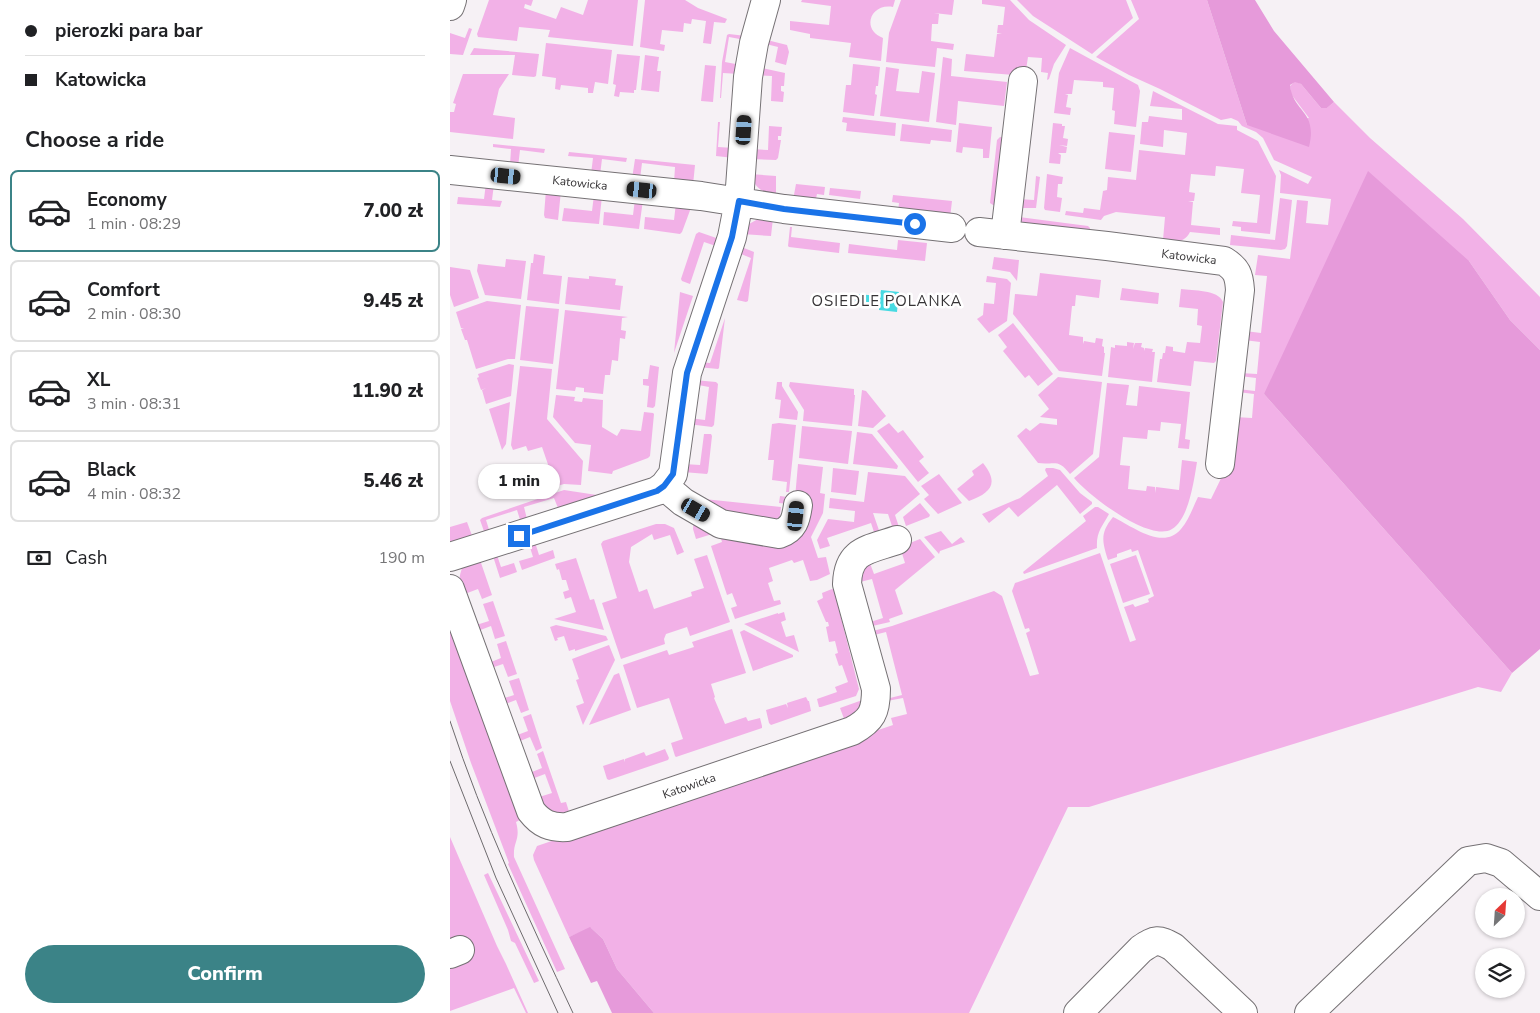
<!DOCTYPE html>
<meta charset="utf-8">
<style>
:root{--surface:#fff;--page:#f2f2f2;--text:#202124;--muted:#757577;--line:#e0e0e0;--accent:#3b8387}
body{margin:0;font-family:"Nunito Sans",sans-serif;background:var(--page);color:var(--text);height:100vh;display:flex;flex-direction:column;font-size:19px;white-space:nowrap}
*{box-sizing:border-box;margin:0}
p{font-size:16px;color:var(--muted)}
.icon{flex:none;width:28px;height:28px;fill:none;stroke:currentColor;stroke-width:2;stroke-linecap:round;stroke-linejoin:round}
.map{position:relative;flex:1;overflow:hidden}
.panel{display:flex;flex-direction:column;background:var(--surface);width:450px}
.panel>*{flex:none}
.top-card{display:grid;align-content:center;height:110px;padding:0 25px;background:var(--surface)}
.needle{width:32px;rotate:25deg}
.controls{position:absolute;left:1025px;top:888px;display:grid;gap:10px}
.controls a{display:grid;place-items:center;width:50px;height:50px;border-radius:50%;background:var(--surface);box-shadow:0 1px 4px #0004;font-size:25px}
.end{position:absolute;width:22px;height:22px;margin:-11px;border:6px solid #1a73e8;background:#fff;box-shadow:0 0 0 2px #fff}
.from{border-radius:50%}
.bubble{position:absolute;height:35px;border-radius:18px;background:var(--surface);box-shadow:0 1px 4px #0004;font-size:16px;font-weight:800;line-height:35px;text-align:center}
.car{position:absolute;width:15px;height:30px;margin:-15px -8px;border-radius:6px;box-shadow:0 0 4px 1px #0007;background:linear-gradient(#222 24%,#8ab4d8 0 40%,#222 0 76%,#8ab4d8 0 86%,#222 0)}
.top-card b{display:flex;align-items:center;gap:18px;height:48px;font-size:19px}
.top-card b+b{border-top:1px solid var(--line)}
.top-card i{width:12px;height:12px;background:var(--text)}
ul{padding:0;list-style:none}
li{display:flex;align-items:center;gap:15px;height:82px;margin:0 10px 8px;padding:0 15px;border:2px solid var(--line);border-radius:8px}
li div{flex:1}
li b{display:block;font-size:19px}
li em{font-style:normal;font-weight:800}
li.selected{border-color:var(--accent)}
li>.icon{width:45px;height:45px;stroke-width:1.5}
h2{padding:0 25px;font-size:22px;line-height:60px}
.pay{display:flex;align-items:center;gap:12px;height:55px;padding:0 25px;font-size:19px}
.pay p{margin-inline-start:auto}
.action{display:flex;gap:10px;margin-top:auto;padding:10px 25px}
.action a{flex:1;height:58px;border-radius:30px;background:var(--accent);color:#fff;font-size:20px;font-weight:800;line-height:58px;text-align:center}
main{display:flex;flex:1;min-height:0}
.map>svg:first-child{display:block}
</style>
<main>
<section class="panel">
<div class="top-card">
<b><i class="from"></i>pierozki para bar</b>
<b><i></i>Katowicka</b>
</div>
<h2>Choose a ride</h2>
<ul>
<li class="selected"><svg class="icon" aria-label="car" viewBox="0 0 24 24"><path d="M5 17H2v-5l4-1 3-4h7l3 4 3 1v5h-3M9 17h6M6 11h13"/><circle cx="7" cy="17" r="2"/><circle cx="17" cy="17" r="2"/></svg><div><b>Economy</b><p>1 min · 08:29</p></div><em>7.00 zł</em></li>
<li><svg class="icon" aria-label="car" viewBox="0 0 24 24"><path d="M5 17H2v-5l4-1 3-4h7l3 4 3 1v5h-3M9 17h6M6 11h13"/><circle cx="7" cy="17" r="2"/><circle cx="17" cy="17" r="2"/></svg><div><b>Comfort</b><p>2 min · 08:30</p></div><em>9.45 zł</em></li>
<li><svg class="icon" aria-label="car" viewBox="0 0 24 24"><path d="M5 17H2v-5l4-1 3-4h7l3 4 3 1v5h-3M9 17h6M6 11h13"/><circle cx="7" cy="17" r="2"/><circle cx="17" cy="17" r="2"/></svg><div><b>XL</b><p>3 min · 08:31</p></div><em>11.90 zł</em></li>
<li><svg class="icon" aria-label="car" viewBox="0 0 24 24"><path d="M5 17H2v-5l4-1 3-4h7l3 4 3 1v5h-3M9 17h6M6 11h13"/><circle cx="7" cy="17" r="2"/><circle cx="17" cy="17" r="2"/></svg><div><b>Black</b><p>4 min · 08:32</p></div><em>5.46 zł</em></li>
</ul>
<div class="pay"><svg class="icon" aria-label="cash" viewBox="0 0 24 24"><path d="M3 7h18v10H3z"/><circle cx="12" cy="12" r="2"/></svg>Cash<p>190 m</p></div>
<div class="action"><a>Confirm</a></div>
</section>
<div class="map">
<svg width="1090" height="1013" viewBox="0 0 1090 1013">
<rect width="100%" height="100%" fill="#f6f1f5"/>
<path fill="#f2b1e7" d="M39,0H83L81,6L75,4L74,8L106,19L111,7L133,15L138,0H188L183,46L98,37L100,30L69,27L67,41L28,37L27,34Z
M195,0H235L248,8L277,19L275,23L264,22L261,44L253,43L256,21L242,19L241,24L234,23L233,32L212,30L210,44L215,45L214,51L190,47Z
M352,0H445L443,7C420,3 411,30 433,38L431,61L399,57L401,43L360,38V34L340,30V21L379,25L381,6L351,2Z
M451,0H504L502,15L484,13L489,14L488,24H482L481,41L504,44L503,50L487,48L485,67L436,62L439,33Z
M532,0H560L579,20L616,45L604,64L599,79L597,80L598,73L591,72L592,58L578,57L576,70L565,69L564,75L514,71L516,54L544,57L547,34H552L547,33L548,25H553L555,7L532,4Z
M567,0H676L683,18L642,54L583,16Z
M681,0H757L797,125L859,118L841,94L840,86L845,81L851,84L871,108H877L884,102L920,138L1013,219L1090,297V350L1060,320L1019,261L814,394L1062,673L1051,692L1028,687L639,807H618L519,1013H204L167,969L153,939L141,928L119,937L84,860L83,855L87,846L443,725L441,718L457,714L453,698L437,701L436,699L452,695L436,632L420,636L419,632L442,626L544,591L552,596L580,676L589,674L576,633L580,631L579,628L575,629L562,591L565,583L650,553L680,642L686,640L674,607L683,604L685,607L699,602L698,599L704,596L688,550L682,552L681,549L667,554V557L658,560C652,541 650,533 663,517C682,526 713,551 731,529C739,520 743,507 748,497L761,499L781,458L785,417L802,418L804,394L788,392V389L805,391L806,378L790,376V373L807,374L810,342L794,340L795,331L811,333L817,276L805,275L808,255L840,259L847,200L858,201L856,223L878,225L881,199L830,193L831,175L829,170L858,184L862,177L824,160L813,138L806,132L792,126L788,121L781,118L771,120L710,89L679,75L646,57L689,19Z
M19,28L22,29L13,55L0,54V33L15,38Z
M279,34L296,36L295,40L279,37L275,62L291,65L289,74L273,73L271,98H270L272,62L277,35Z
M313,39L337,45L339,52L336,65L325,62L328,47L312,43Z
M96,43L162,50L158,84L145,82L143,93H138V88L111,85L110,90L105,89L106,78L92,76Z
M24,48L89,54L86,76L84,77L62,75L65,55H20Z
M620,48L688,85L690,91L686,127L664,124L665,111L662,110L664,88L653,87V82L624,80L622,94H615L618,95L616,107L621,108L620,115L604,113L609,73Z
M167,54L190,56L186,90H184V93L170,92L169,97L164,96L166,85L163,84Z
M195,55L209,57L207,71H211L209,92L191,90Z
M493,57L502,59L501,76L557,82L554,106L508,101L506,125L486,122Z
M403,64L430,67L428,86H426L425,94L427,95L424,116L393,112L396,85H401Z
M255,65L266,66L263,102L251,101Z
M308,67L335,73L334,86H331V91L334,92L333,102L321,101L322,76L306,75Z
M436,67L449,69L446,91L469,93L472,71L485,73L479,122L430,116Z
M13,74H59L49,89L43,115L65,118L63,139L0,132V112H4L6,104L3,103Z
M703,91L768,124L787,126V130L808,141L826,176L820,234L791,231V227L782,226L783,221L807,223L810,195L791,193L794,169L766,166L765,176L741,174L739,192L745,193L744,201H738L743,202L741,225L770,228V235L740,232C734,244 725,241 713,240L715,217L666,212L654,216L651,220L615,215L616,211L633,213L634,208L650,210L653,191L657,190L658,177L686,180L689,150L735,155L737,133L714,130L713,147L690,144L692,122H698L699,116L732,120V109L700,106Z
M393,117L446,123L445,136L396,131L397,123L392,122Z
M268,122H270L268,147L284,148V158L266,156Z
M509,123L542,127L539,158H533V149L513,147L512,153L506,152Z
M603,123L612,124V126H615L613,138L618,139L617,146L609,145L617,147L616,153H608L611,155L610,164L599,163Z
M452,124L502,130L501,142L481,140L480,144L450,141Z
M319,126L332,127L331,136H328V140H331L328,158L326,160L301,159V149L318,150Z
M659,132L685,135L681,172L655,169Z
M550,137L557,138L548,206L543,205L540,203L547,140Z
M43,144L95,149L94,153L70,150L68,167L60,165L61,149L43,147Z
M119,152L177,158L176,162L152,159L150,175L141,174L143,158L118,156Z
M185,159L245,165L243,185L224,183L225,167L192,163L190,179H182Z
M300,174L326,176V197C312,192 305,188 300,174Z
M597,174L613,177L612,184H608L607,197L612,198L610,212L595,210L594,208Z
M586,176L590,177L586,208H567L568,199L584,200Z
M36,183L44,184L42,200L52,201L50,207L7,204L8,197L34,199Z
M346,184L375,187L374,195L367,194L365,203L343,200Z
M380,188L411,191L410,199L379,195Z
M96,190L111,191L108,220L95,218L94,215Z
M144,195L152,196L149,224L112,221L114,208L142,211Z
M443,195L502,201L500,218L448,212L449,203L442,202Z
M830,198L842,200L837,246L835,249L831,250L780,245L781,235L825,240Z
M185,199L193,200L189,229L153,225L154,212L183,215Z
M226,203L242,205L232,232L230,234L194,229L195,217L224,220Z
M569,217L638,226L640,228L639,236L573,224Z
M310,218H323L321,236L292,234L299,224Z
M340,227H342L341,237L390,243L389,253L339,247L338,246Z
M249,232L272,240L269,247L254,242L240,284L232,281L231,279L246,234Z
M448,240L477,243L475,261L398,253L399,244L447,250Z
M293,248H294L304,252L298,301L296,302L287,300L301,258L291,254Z
M84,254L95,256L93,274L112,276L109,304L77,300L81,263H83Z
M544,257L569,260L567,281L560,272L542,269Z
M56,259L76,261L71,299L35,295L27,271L28,264L55,267Z
M0,267L20,270L29,298L4,307L0,295Z
M590,273L651,280L649,298L626,295L625,306H622L619,335L633,337V344L634,341L645,343L646,338L653,339L652,346L654,347V353H655L652,376L609,371L563,314L565,294L587,296Z
M139,276L166,279L165,285L173,286L170,310L115,304L118,277L139,279Z
M537,276L557,279L561,283L557,321L539,333L527,319L533,315L534,303L544,304L546,283L536,282Z
M672,288L709,293L708,304L670,300Z
M731,289C743,291 768,289 773,302L766,361L764,363L744,361L741,386L707,382L710,359H712L713,353H715L716,346L723,347V351L735,353L737,342L750,343L752,326L747,325L748,309L729,307Z
M230,292L243,296L224,353Z
M37,301L71,305L65,359H58L26,369L17,340H15L11,329L14,328H11L6,312Z
M76,306L109,309L103,364L70,360Z
M115,310L178,317L172,318L171,330L176,331L175,339L170,338L168,361L162,360L160,375H155L153,394L134,392V388L126,387L125,391L106,389Z
M275,318L269,368L268,369L248,367L249,362L260,363Z
M563,323L603,374L588,386L579,375L575,378L553,351L557,347L548,335Z
M677,342L684,343L683,349L685,343H692L691,347L694,348V351L695,348L703,349L702,352H705L702,382L658,377L661,347L665,348V345L677,346Z
M59,364L64,365L61,396L36,404L32,390L36,388L31,390L27,378L29,377L28,374Z
M200,365L209,367L205,406L203,408L197,407L199,386L193,385V379H198Z
M70,366L102,369L97,419L133,461L131,485L114,484L81,494L78,485L102,476L92,447L78,451L76,446L63,450L61,445Z
M608,377L652,382L643,454L620,474C608,458 605,465 588,463L567,436L576,428L580,431L590,423L607,425V419L590,417L599,409L588,395Z
M244,380L266,382L268,384L264,425L262,427L238,424L239,418L255,420L259,387L243,384Z
M327,382H332V386L348,412L347,420L329,418L331,400L325,399Z
M340,382L404,389V395H405L402,426L353,421L354,410L339,386Z
M657,383L679,385L676,405L687,406L689,386L740,392L735,439L740,440L739,449L728,448L731,424L711,422L710,431L698,430L697,439L673,437L670,465L680,466L678,489L696,491L697,486L705,487V493L706,487L729,490L732,460L747,462C744,480 739,519 722,529C700,543 638,495 624,478L649,457Z
M412,390L416,391L436,416L423,428L408,426Z
M106,395L125,397L124,401L132,402L133,398L153,400L152,427L167,436L171,429L191,431L194,412L203,413L204,414L200,456L198,458L163,471L162,474L138,471L141,445L125,443L103,417Z
M60,402L56,444L52,450L39,409Z
M329,423L346,425L339,492H336L337,482L322,480L324,460H318L322,424Z
M439,423L448,433L453,430L474,457L469,461L479,473L468,482L427,431Z
M352,426L402,431L398,464L349,458Z
M407,432L422,434L448,466L447,469L403,464Z
M254,434H261L262,436L258,472L257,474L233,472L234,464L250,465Z
M533,463C550,484 540,493 519,501L507,489L524,475L522,471Z
M348,464L373,467L370,493L375,494L373,513L361,537L368,558L376,557L380,574L367,580L360,581L353,560L344,563L342,560L319,568L323,581L318,583L324,601L330,600L331,604L285,619L281,608L287,606L282,593L277,595L261,546L272,542L269,532L246,539L243,529L244,518L298,538L358,506L329,503L330,496L345,498Z
M383,468L409,471L406,495L381,492Z
M596,468H603L610,470L630,493L642,502V504L630,514L607,485L568,517L559,507L539,523L532,514L570,498L598,476L595,470Z
M418,472L455,476L470,494L445,515L449,527L444,532L438,514L423,513L431,536L426,538L421,523L377,538L380,546L370,549L367,540L378,519L404,522L405,511L379,508L380,498L414,502Z
M489,474L512,503L488,514L474,499L479,495L471,486Z
M114,490L160,497L110,513L104,498L74,507L78,523L72,526L67,510L36,520L41,536L36,537L30,520L32,518Z
M254,499L331,507L329,523L287,519Z
M470,503L480,515L479,517L456,526L453,517Z
M645,507H648L659,514C652,527 646,532 647,548L574,574L573,572L636,521L633,516Z
M17,522L24,541L3,542L0,541V527Z
M206,524H215L224,528L234,552L227,555L220,535L204,540L202,534L181,547L179,562L189,592L197,589L204,609L242,596L241,592L254,588L244,559L257,555L280,622L240,636L237,627L216,634L214,639L215,644L171,659L152,603L167,598L151,544L153,541Z
M491,531L502,544L511,537L515,542L490,551L489,554L474,537Z
M84,539L89,555L103,550L105,558L72,570L69,561L83,557L78,541Z
M470,539L485,557L445,590L453,614L439,619L440,622L418,627L417,623L433,618L422,579L406,583L418,558L424,574L455,563L450,547Z
M46,552L51,567L64,563L67,572L50,578L42,553Z
M686,555L700,594L673,603L660,564Z
M29,557L42,595L32,599L28,589L12,595C9,584 8,577 13,566Z
M126,558L140,600L144,599L154,630L104,619L126,612L121,597L115,599L113,592L119,590L116,580H112L109,569L107,570L105,564Z
M382,589L384,590L409,689L406,696L371,707H369L367,699L387,692L385,687L398,682L392,665L389,666L385,654L388,653L385,641L379,642L376,627L379,626L378,622H376L367,601L373,598L372,593Z
M43,601L55,636L45,639L41,626L25,632L23,626L39,621L33,604Z
M334,612L336,620L331,622L336,637L344,635L349,652L294,624L328,613V614Z
M0,620L74,818L66,822C71,840 63,841 64,857L115,969L107,972L58,864L59,863L21,763L0,701Z
M106,625L156,636L158,640L125,651V649L119,651L114,636L107,638L108,640L105,641L100,627Z
M282,629L296,673L261,684L265,697L264,698L275,724L296,717L298,721L310,718L312,726V728L226,757L225,756L221,743L233,739L219,698L187,708L173,665L217,650L219,655L244,647L242,642Z
M294,630L343,655V657L303,671L290,632Z
M56,641L67,674L58,677L53,664L38,669L36,664L51,658L47,644Z
M159,645L165,660L133,725L126,706L134,703L126,680L129,679L122,659Z
M169,673L181,710L139,725L164,675Z
M69,678L79,710L71,713L66,700L50,706L48,700L64,695L59,681Z
M356,697L358,701H359L361,711L321,725L319,723L316,710L336,704L338,708L337,703Z
M418,698L396,724L390,708Z
M81,714L92,748L86,751L80,737L65,743L62,737L78,731L73,717Z
M215,749L219,758L218,760L159,780L157,779L153,766L174,759L175,762V759L194,752L196,756Z
M93,751L111,803L116,802L121,818L107,820L86,798L102,793L95,774L79,780L77,774L92,768L87,754Z
M0,837L47,946L56,964L78,1013H76L64,988L0,1011Z
M38,873L89,981L84,983L65,943L61,941L58,930L34,875Z"/>
<path fill="#e69ada" d="M757,0H805L824,31L884,102L877,108H871L851,84L845,82L840,85C843,113 868,110 859,147L797,125Z
M918,171L1019,261L1060,320L1090,350V649L1062,673L814,394Z
M140,927L153,939L167,969L204,1013H162L147,981L141,983L119,937Z"/>
<path fill="#47dae2" d="M431,290L449,292L447,312L429,310V303L405,301L406,294L430,296Z"/>
<g fill="none" stroke-linecap="round" stroke-linejoin="round">
<g stroke="#757174" stroke-width="30">
<path id="minor" d="M0,6L2,0
M0,170L251,196L334,209L502,228
M529,232L657,246L774,261C787,269 789,275 790,290L770,464
M555,235L573,81
M214,486L233,502L271,524L329,534C344,529 346,519 348,505
M0,557L207,491L214,486L223,474L237,373L282,237L289,201L298,77L304,43L316,0
M0,589L81,811C91,824 101,828 117,827L402,731C422,720 426,712 426,689L397,584C398,549 419,550 447,540
M0,954L10,950
M628,1013L691,949C706,939 708,939 723,947L793,1013
M859,1013L1018,861L1036,858L1051,863L1090,896"/>
</g>
<use href="#minor" stroke="#fff" stroke-width="28"/>
<path stroke="#6d6a6d" stroke-width="1" d="M0,721C33,822 78,917 123,1013
M0,761L46,878L108,1013"/>
</g>
<g fill="none" stroke-linecap="round" stroke-linejoin="round">
<path stroke="#1a73e8" stroke-width="6" d="M69,536L207,491L214,486L223,474L237,373L282,237L289,201L334,209L465,224"/>
</g>
<g text-anchor="middle" dominant-baseline="central" stroke-width="5" stroke-linejoin="round" paint-order="stroke">
<g font-size="12" fill="#363436" stroke="#fff">
<text transform="translate(130 183) rotate(6)">Katowicka</text>
<text transform="translate(739 257) rotate(7)">Katowicka</text>
<text transform="translate(239 786) rotate(-19)">Katowicka</text>
</g>
<g font-size="15" letter-spacing="1" fill="#363436" stroke="#fff">
<text x="437" y="301">OSIEDLE POLANKA</text>
</g>
</g>
</svg>
<div class="controls">
<a><svg class="needle" viewBox="-14 -14 28 28"><path d="M0-13l5 13h-10z" fill="#e53935"/><path d="M0 13l5-13h-10z" fill="#757577"/></svg></a>
<a><svg class="icon" aria-label="layers" viewBox="0 0 24 24"><path d="M12 4l9 5-9 5-9-5zM3 14l9 5 9-5"/></svg></a>
</div>
<i class="end from" style="left:465px;top:224px"></i>
<i class="end" style="left:69px;top:536px"></i>
<div class="bubble" style="left:28px;top:464px;width:82px">1 min</div>
<i class="car" style="left:294px;top:130px;rotate:4deg"></i>
<i class="car" style="left:56px;top:176px;rotate:96deg"></i>
<i class="car" style="left:192px;top:190px;rotate:276deg"></i>
<i class="car" style="left:246px;top:510px;rotate:120deg"></i>
<i class="car" style="left:346px;top:516px;rotate:6deg"></i>
</div>
</main>
